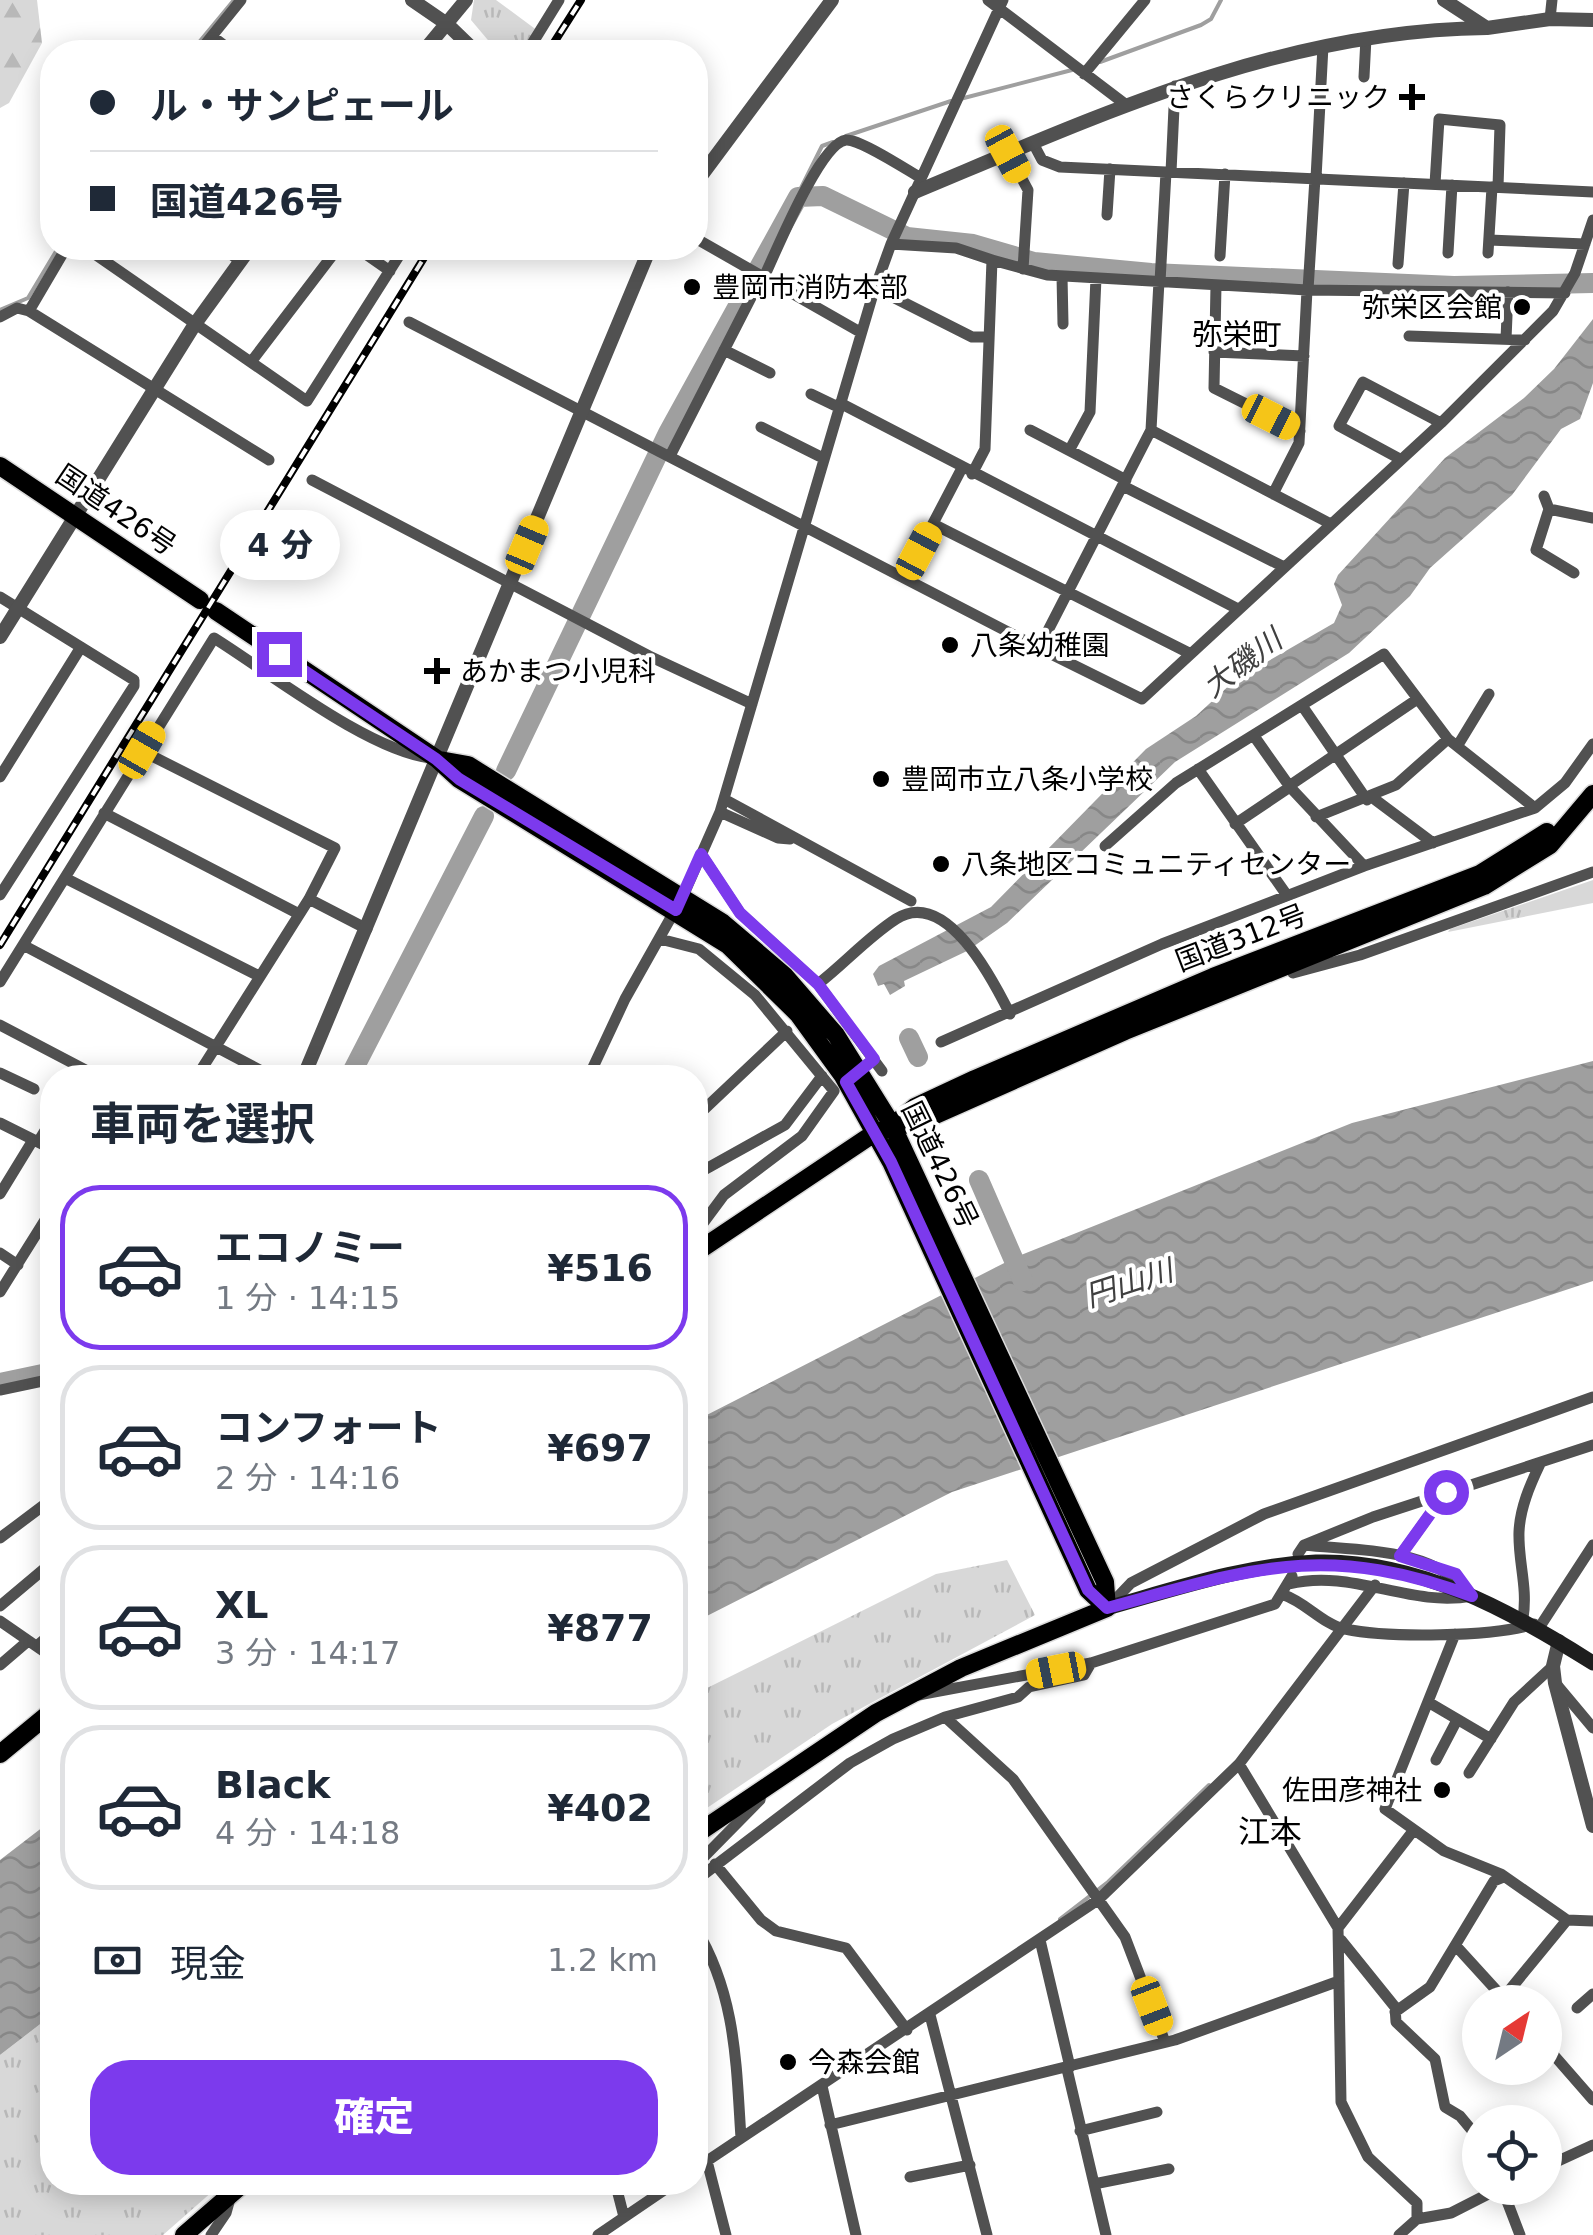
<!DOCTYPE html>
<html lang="ja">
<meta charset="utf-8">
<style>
:root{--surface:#fff;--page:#f6f6f7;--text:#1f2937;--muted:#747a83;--line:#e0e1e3;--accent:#7c3aed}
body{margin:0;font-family:"DejaVu Sans","Noto Sans JP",sans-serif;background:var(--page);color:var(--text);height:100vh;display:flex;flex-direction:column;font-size:38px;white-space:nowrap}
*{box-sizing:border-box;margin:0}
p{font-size:32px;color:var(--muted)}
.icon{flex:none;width:55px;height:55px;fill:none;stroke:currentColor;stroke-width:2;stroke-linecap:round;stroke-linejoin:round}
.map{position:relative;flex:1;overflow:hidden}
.drawer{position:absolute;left:40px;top:1065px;width:668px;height:1130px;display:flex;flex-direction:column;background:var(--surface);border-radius:40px;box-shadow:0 5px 25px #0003}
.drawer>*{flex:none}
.hud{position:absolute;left:40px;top:40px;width:668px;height:220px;border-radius:40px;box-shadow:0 5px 25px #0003;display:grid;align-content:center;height:220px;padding:0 50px;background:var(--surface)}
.needle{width:65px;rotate:35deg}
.tools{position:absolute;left:1462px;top:1985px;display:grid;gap:20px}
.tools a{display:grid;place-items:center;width:100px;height:100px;border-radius:50%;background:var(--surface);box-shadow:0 5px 25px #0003;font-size:50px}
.end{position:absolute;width:45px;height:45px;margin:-22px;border:12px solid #7c3aed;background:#fff;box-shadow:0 0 0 5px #fff}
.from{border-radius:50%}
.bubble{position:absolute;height:70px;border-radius:35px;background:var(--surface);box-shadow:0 5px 25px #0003;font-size:32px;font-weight:800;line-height:70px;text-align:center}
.car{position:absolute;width:30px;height:60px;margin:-30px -15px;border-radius:12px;box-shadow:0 0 8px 2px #0007;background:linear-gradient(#f5c518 24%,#345 0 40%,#f5c518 0 76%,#345 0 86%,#f5c518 0)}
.hud b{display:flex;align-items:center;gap:35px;height:95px;font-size:38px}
.hud b+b{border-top:2px solid var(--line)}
.hud i{width:25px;height:25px;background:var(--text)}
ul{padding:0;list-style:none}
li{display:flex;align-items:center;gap:30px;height:165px;margin:0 20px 15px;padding:0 30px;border:5px solid var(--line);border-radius:40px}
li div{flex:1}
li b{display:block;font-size:38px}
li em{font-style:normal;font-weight:800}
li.current{border-color:var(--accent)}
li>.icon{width:90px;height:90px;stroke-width:1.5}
h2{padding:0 50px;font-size:45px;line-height:120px}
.pay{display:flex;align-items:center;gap:25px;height:110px;padding:0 50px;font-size:38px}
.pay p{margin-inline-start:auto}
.cta{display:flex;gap:20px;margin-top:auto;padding:20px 50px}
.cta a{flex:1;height:115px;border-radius:40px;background:var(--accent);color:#fff;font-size:40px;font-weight:800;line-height:115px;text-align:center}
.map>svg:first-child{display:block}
</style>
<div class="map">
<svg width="1593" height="2235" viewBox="0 0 1593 2235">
<defs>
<pattern id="grass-tufts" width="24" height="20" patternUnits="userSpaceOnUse" patternTransform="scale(2.5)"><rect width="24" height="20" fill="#d8d8d8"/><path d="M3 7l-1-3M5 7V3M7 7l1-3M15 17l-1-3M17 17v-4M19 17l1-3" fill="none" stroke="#b8b8b8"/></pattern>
<pattern id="forest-firs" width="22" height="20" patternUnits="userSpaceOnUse" patternTransform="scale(2.5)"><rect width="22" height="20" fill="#d8d8d8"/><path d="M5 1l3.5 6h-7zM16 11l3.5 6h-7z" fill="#b8b8b8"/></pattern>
<pattern id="water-waves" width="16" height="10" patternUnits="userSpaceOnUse" patternTransform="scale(2.5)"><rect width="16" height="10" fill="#9f9f9f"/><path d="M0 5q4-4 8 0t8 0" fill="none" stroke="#878787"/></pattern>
</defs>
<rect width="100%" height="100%" fill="#fff"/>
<path fill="url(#grass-tufts)" d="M474,0H496L538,31L524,52H498L471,20Z
M1593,880V903L1448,932L1450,929Z
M1007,1560L1035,1615L832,1724L695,1816V1694L936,1574Z
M52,2015V2182L222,2183L163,2235H0V2055Z"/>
<path fill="url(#forest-firs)" d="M0,0H37L42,43L9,103L0,108Z"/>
<path fill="url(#water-waves)" d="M1593,319V383L1580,419L1561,429L1512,495L1430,568L1410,596L1349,653L1175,762L1007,923L967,951L904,981L905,986L890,995L884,984L878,986L873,974L879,966L991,907L1146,749L1196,716L1234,681L1334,623L1342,605L1334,584L1338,575L1445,458L1524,398L1554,369Z
M1593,1061V1281L952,1492L695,1622V1421L1016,1257L1352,1123Z
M52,1820V2015L0,2055V1860Z"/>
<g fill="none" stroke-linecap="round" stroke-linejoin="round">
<path stroke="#9f9f9f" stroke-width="4" d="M191,52L234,0
M1100,62L1201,25L1211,19L1221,0
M960,99L1072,70
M846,136L951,101
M800,190L822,146L833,142
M0,310L28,298L58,248
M1060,1919L1108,1882L1209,1785"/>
<path stroke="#9f9f9f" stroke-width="20" d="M506,771L668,433L798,197L823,196L907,237L973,244L1034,262L1151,273L1454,286L1593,283
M909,1038L918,1057
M349,1078L484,816
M979,1180L1023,1281
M0,1383L52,1372"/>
<g stroke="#dbdbdb" stroke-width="21">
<path id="trunk" d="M0,466L200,600
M216,611L437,759L459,779L728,945L798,1014L843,1076L891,1162L1088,1590L1107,1608
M440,760L468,765L723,923L784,975L836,1035L892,1125L1105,1582L1107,1608
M897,1122L915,1107L975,1079L1213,977L1480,874L1547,832
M695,1253L876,1132L924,1120L1125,1031L1484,886L1550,845L1593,794
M0,1754L52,1711
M695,1835L876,1713L961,1668L1107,1608
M184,2235L245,2182"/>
</g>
<path stroke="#515151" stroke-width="11" d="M988,0L1125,104
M1550,19L1552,0
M212,36L233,52
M199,52L241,0
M527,52L559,0
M1084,74L1145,0
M1364,77L1366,38
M1033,143L1042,160L1060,167L1593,192
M1008,153L1028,190L1023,269
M1171,172L1175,86
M1316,178L1323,46
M1435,184L1439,119L1500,125L1498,187
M1107,215L1110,169
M695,238L860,332
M1489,240L1585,244
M891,244L956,248L992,260L985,449L972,474
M86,248L307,401L404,248
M222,248L239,260
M357,248L390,271
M1448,253L1452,185
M1488,253L1492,187
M1220,256L1225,174
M992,260L1047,275L1307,290L1565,293
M1398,264L1404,183
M1062,276L1063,324
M764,277C776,252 820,143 846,140C860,139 907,170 921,178
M1160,282L1166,172
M1216,285L1214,388L1300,431
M875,288L972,337H989
M1308,290L1315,178
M29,311L269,460
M0,317L17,308L29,311L66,248
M409,322L1039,648
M1409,336L1525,340
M1506,339L1508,292
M724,350L770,373
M1214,352L1304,356
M251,362L338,248
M811,394L838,407
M840,403L1236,608
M761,427L823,458
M1030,430L1126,480
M1151,430L1159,281
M1070,449L1090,412L1096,278
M671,454L762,276
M1400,459L1339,426L1363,382L1441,423
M312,480L649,656L752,704
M1123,486L1282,566
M1273,494L1299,443L1307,290
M1544,496L1549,509L1536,550L1574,573
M1549,509L1593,518
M1329,523L1151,430L1039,648L1142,699L1441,423L1553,311L1575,273L1593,220
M933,524L1189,653
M905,577L962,468
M0,597L134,680V686L0,895
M1303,707L1367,800
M1254,736L1290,787L1364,866L1535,808
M1458,745L1489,694
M142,751L335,848L309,899L196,1078
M1198,769L1286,894
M0,777L81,647
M1289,786L1416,700
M1373,798L1433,843
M724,799L911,901
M720,812L778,838L790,839
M104,813L299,914
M1316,817L1396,785L1448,739
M1235,824L1290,787
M1105,846L1176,783L1384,654L1448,739L1535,808L1565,783L1593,744
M701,854L740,913L818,984L882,1071
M65,878L259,976
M309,899L367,929
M660,939L699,949L755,995L834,1091L802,1136L724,1195L695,1234
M23,945L275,1078
M1293,973L1360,955L1593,872
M0,982L214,638C270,673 369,751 431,758
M818,984C844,964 868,937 896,919C946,887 993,980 1010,1014
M0,1025L101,1078
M941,1042L1162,944L1364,866
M0,1073L34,1089
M588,1078L625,999L683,896L720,812L873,294L891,244L1003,0
M695,1118L787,1031
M0,1123L52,1149
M38,1142L52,1119
M695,1175L785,1125L822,1076
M0,1194L33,1140
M0,1253L18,1265
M0,1292L52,1209
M0,1390L52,1379
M0,1538L52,1499
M1298,1554L1304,1545L1373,1517L1593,1445
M1400,1556L1446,1492
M1289,1584C1352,1568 1410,1608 1472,1596C1435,1547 1360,1551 1304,1545
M1284,1595C1305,1602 1324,1625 1345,1629C1388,1638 1493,1637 1534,1624
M1110,1605L1131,1583L1264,1514L1593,1397
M0,1606L44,1569
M1523,1618C1528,1587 1518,1562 1519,1532C1520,1508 1530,1485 1540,1464
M0,1621L52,1657
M1539,1628L1593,1545
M1455,1634L1385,1809L1444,1851L1501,1874L1567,1920L1593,1921
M38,1645L52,1633
M0,1665L28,1641
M1557,1685L1593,1728
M918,1695L1091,1663L1275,1604L1292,1576
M1428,1702L1491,1739
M945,1717L1013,1779L1125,1937L1165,2042
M1436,1760L1457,1720
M1239,1764L1338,1928L1341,2102L1368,2157L1417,2203V2219
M1469,1773L1514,1702L1553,1666
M715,1864L761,1920L776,1931L846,1948L907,2030
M695,1866L760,1800L761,1793
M695,1881L850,1763L893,1739L945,1717L1018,1697L1029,1687L1084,1675L1091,1663
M695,1927C736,1994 736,2062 741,2138
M1338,1928L1413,1831
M1040,1940L1070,2067
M1341,1940L1395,2007L1396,2022L1435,2059L1445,2107L1460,2116L1480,2140
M1456,1946L1507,2002
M1503,1998L1567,1920
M1577,2008L1593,1994
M1395,2012L1430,1987L1494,1881L1504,1877
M930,2015L987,2235
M1545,2045L1593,2100
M1067,2069L1106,2235
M822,2086L856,2235
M830,2125L1175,2040L1339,1981
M1080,2131L1157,2112
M707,2161L726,2235
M1545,2167L1593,2145
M695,2169L1098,1900L1239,1764L1375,1585
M910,2177L970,2165
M615,2182L624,2217
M1094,2184L1169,2169
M1502,2188L1520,2235
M211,2235L226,2213L231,2195
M598,2235L676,2182
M1399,2235L1417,2219L1451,2213L1500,2188"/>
<path stroke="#515151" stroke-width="14" d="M412,0L447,24L476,52
M1444,0L1487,28L1550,19L1593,20
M423,52L466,0
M695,184L832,0
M915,192C1100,115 1282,30 1487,28
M0,637L195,324L250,248
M303,1078L650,248
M1559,1641L1553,1666L1555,1683L1593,1826"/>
<path stroke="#1e1e1e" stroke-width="15" d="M1107,1608C1175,1589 1245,1565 1316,1562C1417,1559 1511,1611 1593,1663"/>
<use href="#trunk" stroke="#000" stroke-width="18"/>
<g stroke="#000" stroke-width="8">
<path id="rail" d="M548,52L581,0
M0,945L430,248"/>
</g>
<use href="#rail" stroke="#fff" stroke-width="4" stroke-dasharray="11" stroke-linecap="butt"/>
</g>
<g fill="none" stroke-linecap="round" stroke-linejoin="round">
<path stroke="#7c3aed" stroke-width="12" d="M279,654L436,759L459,779L676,910L701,854L740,913L818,984L874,1059L846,1082L891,1162L1088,1590L1107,1608C1252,1569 1323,1541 1472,1596L1456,1574L1400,1556L1446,1492"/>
</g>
<g fill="#000" stroke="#fff" stroke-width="4">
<path d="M1407 82h10v10h10v10h-10v10h-10v-10h-10v-10h10z"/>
<circle cx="692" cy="287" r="10"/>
<circle cx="1522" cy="307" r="10"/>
<circle cx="950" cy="645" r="10"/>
<path d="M432 656h10v10h10v10h-10v10h-10v-10h-10v-10h10z"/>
<circle cx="881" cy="779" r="10"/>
<circle cx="941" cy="864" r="10"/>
<circle cx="1442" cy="1790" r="10"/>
<circle cx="788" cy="2062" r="10"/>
</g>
<g text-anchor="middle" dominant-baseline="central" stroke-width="8" stroke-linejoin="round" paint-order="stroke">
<g font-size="28" fill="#000" stroke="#fff" text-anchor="start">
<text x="1390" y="97" text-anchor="end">さくらクリニック</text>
<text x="712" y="287">豊岡市消防本部</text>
<text x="1502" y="307" text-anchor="end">弥栄区会館</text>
<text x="970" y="645">八条幼稚園</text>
<text x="460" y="671">あかまつ小児科</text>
<text x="901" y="779">豊岡市立八条小学校</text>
<text x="961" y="864">八条地区コミュニティセンター</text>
<text x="1422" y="1790" text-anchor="end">佐田彦神社</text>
<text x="808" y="2062">今森会館</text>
</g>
<g font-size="28" fill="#000" stroke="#fff">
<text transform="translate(116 510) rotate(34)">国道426号</text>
<text transform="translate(1241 938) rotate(-21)">国道312号</text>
<text transform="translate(940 1165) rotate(64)">国道426号</text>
</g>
<g font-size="30" fill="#000" stroke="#fff">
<text x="1237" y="334">弥栄町</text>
</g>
<g font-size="30" font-style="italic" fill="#404040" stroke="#fff">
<text transform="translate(1242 663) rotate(-37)">大磯川</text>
<text transform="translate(1129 1283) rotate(-18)">円山川</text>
</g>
<g font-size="32" fill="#000" stroke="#fff">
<text x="1270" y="1832">江本</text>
</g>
</g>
</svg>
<div class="tools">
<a><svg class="needle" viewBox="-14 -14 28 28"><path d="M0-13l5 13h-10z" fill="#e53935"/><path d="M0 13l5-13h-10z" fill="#747a83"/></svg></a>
<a><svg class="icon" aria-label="locate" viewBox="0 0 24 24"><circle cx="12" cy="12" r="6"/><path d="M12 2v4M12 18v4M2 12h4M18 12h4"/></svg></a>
</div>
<i class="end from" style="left:1446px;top:1492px"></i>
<i class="end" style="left:279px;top:654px"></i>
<div class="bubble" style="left:220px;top:510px;width:120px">4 分</div>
<i class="car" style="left:1008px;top:154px;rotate:152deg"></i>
<i class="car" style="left:1271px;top:417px;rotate:117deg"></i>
<i class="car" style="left:527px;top:545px;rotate:23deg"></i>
<i class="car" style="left:919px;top:551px;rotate:28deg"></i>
<i class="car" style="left:142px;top:750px;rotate:30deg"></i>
<i class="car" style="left:1056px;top:1670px;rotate:259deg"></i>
<i class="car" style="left:1152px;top:2006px;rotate:159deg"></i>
<div class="hud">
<b><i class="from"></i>ル・サンピェール</b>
<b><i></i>国道426号</b>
</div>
<section class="drawer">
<h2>車両を選択</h2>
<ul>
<li class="current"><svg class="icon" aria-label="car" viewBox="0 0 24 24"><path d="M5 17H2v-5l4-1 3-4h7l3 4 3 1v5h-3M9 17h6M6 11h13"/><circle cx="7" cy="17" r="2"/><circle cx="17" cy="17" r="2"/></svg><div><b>エコノミー</b><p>1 分 · 14:15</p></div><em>¥516</em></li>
<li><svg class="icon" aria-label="car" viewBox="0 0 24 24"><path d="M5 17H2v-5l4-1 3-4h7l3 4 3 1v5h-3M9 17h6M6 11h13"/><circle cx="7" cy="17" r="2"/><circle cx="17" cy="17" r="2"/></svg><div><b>コンフォート</b><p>2 分 · 14:16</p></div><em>¥697</em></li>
<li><svg class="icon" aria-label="car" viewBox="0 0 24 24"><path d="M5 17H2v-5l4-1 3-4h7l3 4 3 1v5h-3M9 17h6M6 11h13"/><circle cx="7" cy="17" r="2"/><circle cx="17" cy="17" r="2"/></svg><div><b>XL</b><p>3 分 · 14:17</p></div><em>¥877</em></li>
<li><svg class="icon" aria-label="car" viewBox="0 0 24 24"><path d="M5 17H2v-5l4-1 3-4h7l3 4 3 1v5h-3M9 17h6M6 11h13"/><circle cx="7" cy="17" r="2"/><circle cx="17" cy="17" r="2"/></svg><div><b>Black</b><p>4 分 · 14:18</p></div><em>¥402</em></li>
</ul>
<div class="pay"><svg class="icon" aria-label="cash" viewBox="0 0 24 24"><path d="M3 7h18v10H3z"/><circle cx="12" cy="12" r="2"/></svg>現金<p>1.2 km</p></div>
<div class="cta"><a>確定</a></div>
</section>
</div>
